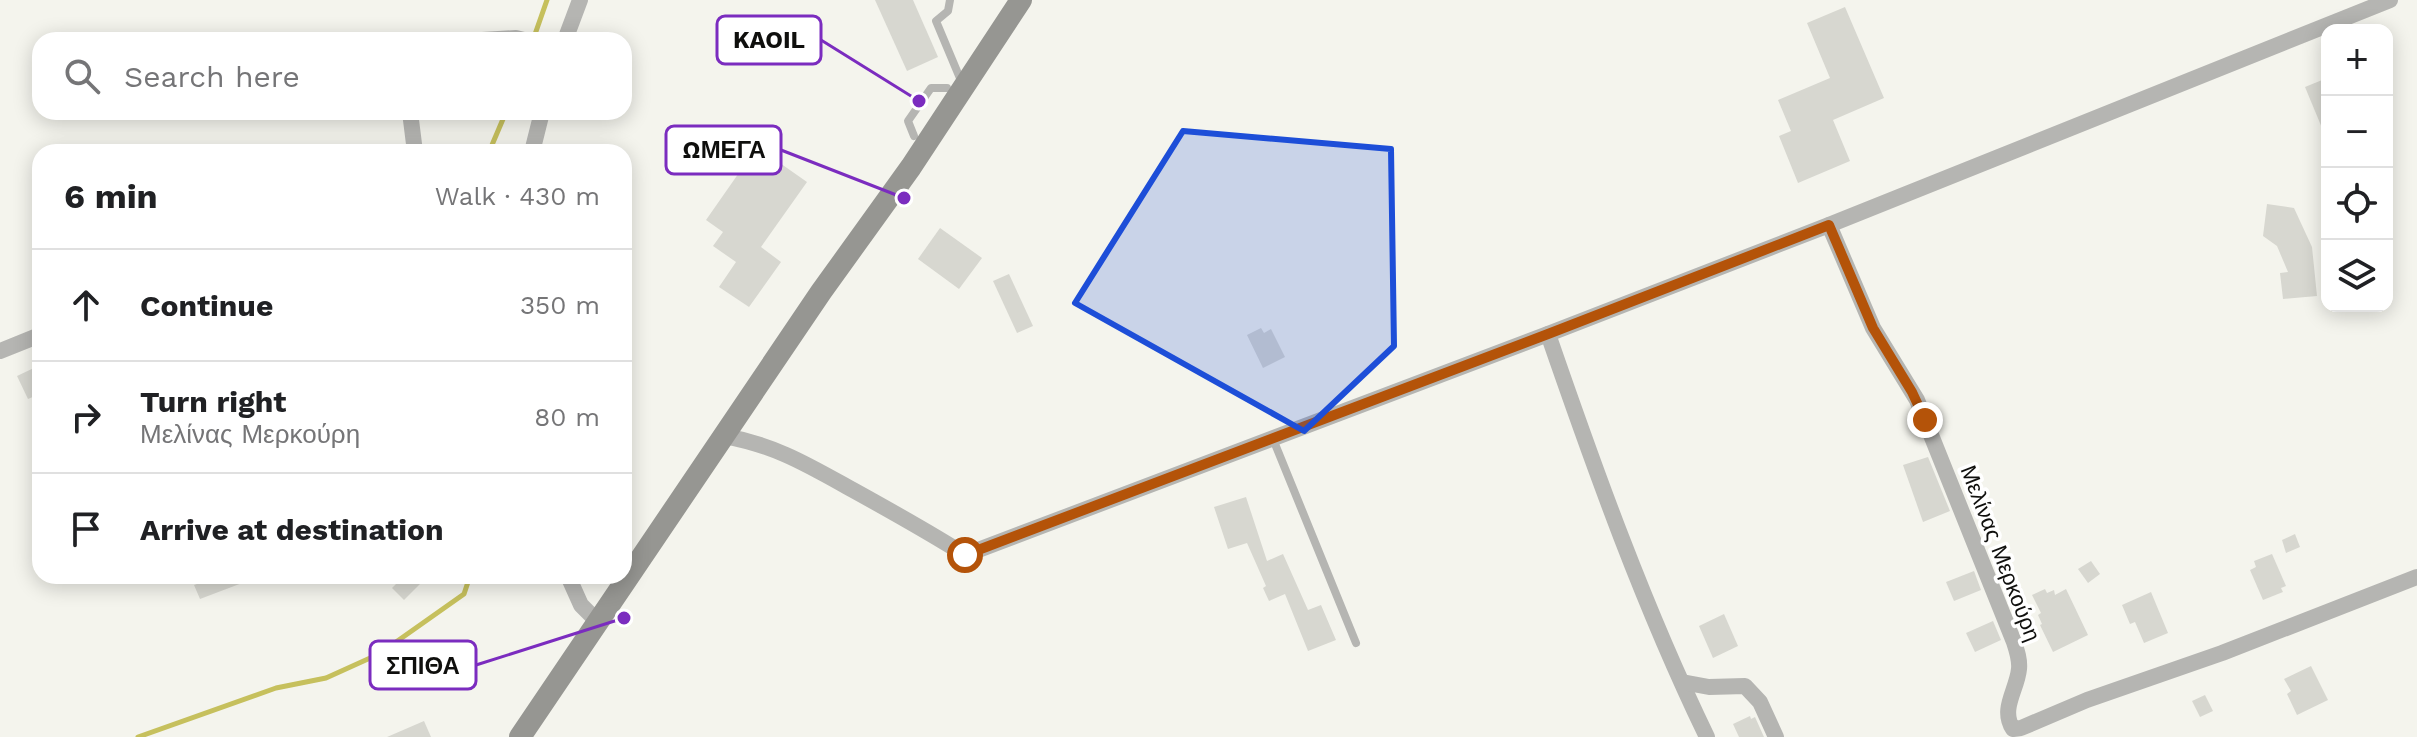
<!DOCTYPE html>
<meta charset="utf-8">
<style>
body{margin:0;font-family:"Work Sans",sans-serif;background:#f2f2f2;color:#202124}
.controls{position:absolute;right:24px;top:24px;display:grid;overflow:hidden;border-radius:16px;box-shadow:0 4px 20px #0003}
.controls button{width:72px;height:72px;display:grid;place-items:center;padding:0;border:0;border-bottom:2px solid #e0e0e0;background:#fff;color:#202124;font:40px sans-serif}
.stop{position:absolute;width:24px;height:24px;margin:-18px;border:6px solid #b45309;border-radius:50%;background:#fff}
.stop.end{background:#b45309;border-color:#fff;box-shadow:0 2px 8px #0008}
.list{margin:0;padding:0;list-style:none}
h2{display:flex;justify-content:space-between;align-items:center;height:104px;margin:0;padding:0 32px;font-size:34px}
h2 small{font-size:26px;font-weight:400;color:#757577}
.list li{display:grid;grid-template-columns:52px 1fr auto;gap:24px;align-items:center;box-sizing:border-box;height:112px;padding:0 32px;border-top:2px solid #e0e0e0}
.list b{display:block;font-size:30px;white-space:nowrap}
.list p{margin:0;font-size:26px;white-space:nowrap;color:#757577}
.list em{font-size:26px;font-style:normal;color:#757577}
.icon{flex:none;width:44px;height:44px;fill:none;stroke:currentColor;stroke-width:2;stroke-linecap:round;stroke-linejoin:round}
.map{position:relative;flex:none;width:2417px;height:737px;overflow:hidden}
.search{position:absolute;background:#fff;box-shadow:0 4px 20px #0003;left:32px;top:32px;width:600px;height:88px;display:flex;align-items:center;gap:20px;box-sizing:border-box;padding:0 28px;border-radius:24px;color:#757577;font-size:30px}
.panel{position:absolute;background:#fff;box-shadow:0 4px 20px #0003;left:32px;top:144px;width:600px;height:440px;border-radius:24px}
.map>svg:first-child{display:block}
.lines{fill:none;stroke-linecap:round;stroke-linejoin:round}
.stream{stroke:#c6c05d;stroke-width:5}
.building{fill:#d7d7d0}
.lane{stroke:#b5b5b2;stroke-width:8}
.street{stroke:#b5b5b2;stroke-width:16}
.secondary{stroke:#969692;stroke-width:22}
.route{stroke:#b45309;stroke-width:10}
.marked{fill:#1d4ed8;fill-opacity:0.2;stroke:#1d4ed8;stroke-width:6;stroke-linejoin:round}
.labels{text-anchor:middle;stroke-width:7;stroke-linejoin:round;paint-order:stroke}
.street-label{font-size:22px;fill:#0f0f0d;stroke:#fff}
.leader{fill:none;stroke:#7b2cbf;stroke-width:3}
.callout-dot{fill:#7b2cbf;stroke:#fff;stroke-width:3}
.callout{fill:#fff;stroke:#7b2cbf;stroke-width:3}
.callout-label{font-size:24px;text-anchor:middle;font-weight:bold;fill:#0f0f0d}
</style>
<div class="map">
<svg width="2417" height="737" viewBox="0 0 2417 737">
<rect width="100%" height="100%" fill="#f4f4ed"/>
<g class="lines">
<g class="stream">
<polyline points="533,40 547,0"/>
<polyline points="489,152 506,112"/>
<polyline points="138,737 276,688 326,678 379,654 464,594 470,576"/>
</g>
</g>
<g class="building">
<polygon points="875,0 913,0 938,57 907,71"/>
<polygon points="1845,7 1884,98 1833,120 1850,161 1798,183 1779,136 1791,131 1778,100 1830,78 1807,23"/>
<polygon points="2327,78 2327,140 2305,87"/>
<polygon points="757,147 807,182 761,247 781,262 749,307 719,287 736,262 713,246 723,232 706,220"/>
<polygon points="2267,204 2294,208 2312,247 2317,296 2283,299 2280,273 2288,272 2277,246 2263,236"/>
<polygon points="940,228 982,258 959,289 918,259"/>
<polygon points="1009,274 1033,326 1017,333 993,281"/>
<polygon points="1261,328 1264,333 1271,329 1285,357 1263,368 1247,335"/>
<polygon points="36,367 40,376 40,394 28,399 17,376"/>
<polygon points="1928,457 1950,511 1923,522 1903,465"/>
<polygon points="1246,497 1267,561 1283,554 1308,610 1321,605 1336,640 1308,651 1285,594 1269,601 1263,588 1266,586 1247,543 1228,549 1214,507"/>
<polygon points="2295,534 2300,547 2286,553 2282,540"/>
<polygon points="2272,554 2286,586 2281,588 2283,592 2263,600 2250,570 2256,567 2254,561"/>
<polygon points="2091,561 2100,574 2088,583 2078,569"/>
<polygon points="1974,571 1981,590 1954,601 1946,582"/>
<polygon points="194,576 258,576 258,577 200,599 194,585 197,584"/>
<polygon points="404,576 428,576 404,600 392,588"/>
<polygon points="2045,589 2047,593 2054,590 2055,595 2066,589 2088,635 2053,652 2040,625 2042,624 2038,615 2041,613 2032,595"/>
<polygon points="2151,592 2168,633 2144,643 2135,622 2130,624 2122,605"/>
<polygon points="1724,614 1738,646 1713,658 1699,626"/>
<polygon points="1993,621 2001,640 1975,652 1966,633"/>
<polygon points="2311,666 2328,700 2297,715 2287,694 2291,691 2284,679"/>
<polygon points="2205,695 2213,711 2200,717 2192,701"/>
<polygon points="1750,716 1751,719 1755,717 1764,737 1739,737 1733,724"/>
<polygon points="424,721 431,737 387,737"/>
</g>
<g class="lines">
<g class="lane">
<polyline points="950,0 948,11 936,21 962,83"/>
<polyline points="914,136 908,121 931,88 947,88"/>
<polyline points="1273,439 1356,643"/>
</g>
<g class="street">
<polyline points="482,40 516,38 524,40"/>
<polyline points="565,40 580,0"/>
<polyline points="410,112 415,152"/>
<polyline points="532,152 542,112"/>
<path d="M1829 225 1873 328 1917 400 2014 642C2017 651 2020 660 2019 669 2017 690 2000 709 2013 729L2021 728 2087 700 2222 653 2417 577"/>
<path d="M1548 334C1595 470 1644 607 1707 737"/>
<polyline points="0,351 40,335"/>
<path d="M724 436C775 445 808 465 853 490 891 511 929 532 965 555L1548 334 1829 225 2390 0"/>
<polyline points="568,576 581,605 599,623"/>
<polyline points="1682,682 1709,687 1745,686 1760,702 1776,737"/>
</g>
<polyline class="secondary" points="520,737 821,292 911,167 1021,0"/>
</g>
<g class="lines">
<polyline class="route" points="965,555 1548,334 1829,225 1873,328 1912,392 1925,420"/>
</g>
<path class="marked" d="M1183 131 1391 149 1394 346 1304 431 1075 303Z"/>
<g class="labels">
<g class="street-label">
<text transform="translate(2001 553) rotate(69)" y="8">Μελίνας Μερκούρη</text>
</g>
</g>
<path class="leader" d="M919 101L821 40M904 198L781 150M624 618L476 665"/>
<g class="callout-dot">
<circle cx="919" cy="101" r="8"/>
<circle cx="904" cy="198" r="8"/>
<circle cx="624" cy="618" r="8"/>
</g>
<g class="callout">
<rect x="717" y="16" width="104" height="48" rx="8"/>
<rect x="666" y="126" width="115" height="48" rx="8"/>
<rect x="370" y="641" width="106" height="48" rx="8"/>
</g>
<g class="callout-label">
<text x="769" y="48">KAOIL</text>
<text x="724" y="158">ΩΜΕΓΑ</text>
<text x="423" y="674">ΣΠΙΘΑ</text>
</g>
</svg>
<div class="controls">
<button>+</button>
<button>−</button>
<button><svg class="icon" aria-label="locate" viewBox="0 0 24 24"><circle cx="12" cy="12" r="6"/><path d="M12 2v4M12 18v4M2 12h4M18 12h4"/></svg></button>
<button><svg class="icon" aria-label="layers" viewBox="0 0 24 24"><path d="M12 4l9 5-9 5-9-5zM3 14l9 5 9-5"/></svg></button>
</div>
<div class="stop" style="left:965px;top:555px"></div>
<div class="stop end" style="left:1925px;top:420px"></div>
<div class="search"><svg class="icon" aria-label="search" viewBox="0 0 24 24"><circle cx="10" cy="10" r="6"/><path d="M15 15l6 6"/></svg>Search here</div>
<section class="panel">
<h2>6 min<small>Walk · 430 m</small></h2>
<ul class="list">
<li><svg class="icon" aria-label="ahead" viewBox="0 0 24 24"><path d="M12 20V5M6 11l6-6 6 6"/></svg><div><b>Continue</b></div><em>350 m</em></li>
<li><svg class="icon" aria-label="right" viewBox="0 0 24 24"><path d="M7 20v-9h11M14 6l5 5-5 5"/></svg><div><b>Turn right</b><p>Μελίνας Μερκούρη</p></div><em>80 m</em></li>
<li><svg class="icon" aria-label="arrive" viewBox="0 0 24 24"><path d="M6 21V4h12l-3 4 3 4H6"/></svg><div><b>Arrive at destination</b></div></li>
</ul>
</section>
</div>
